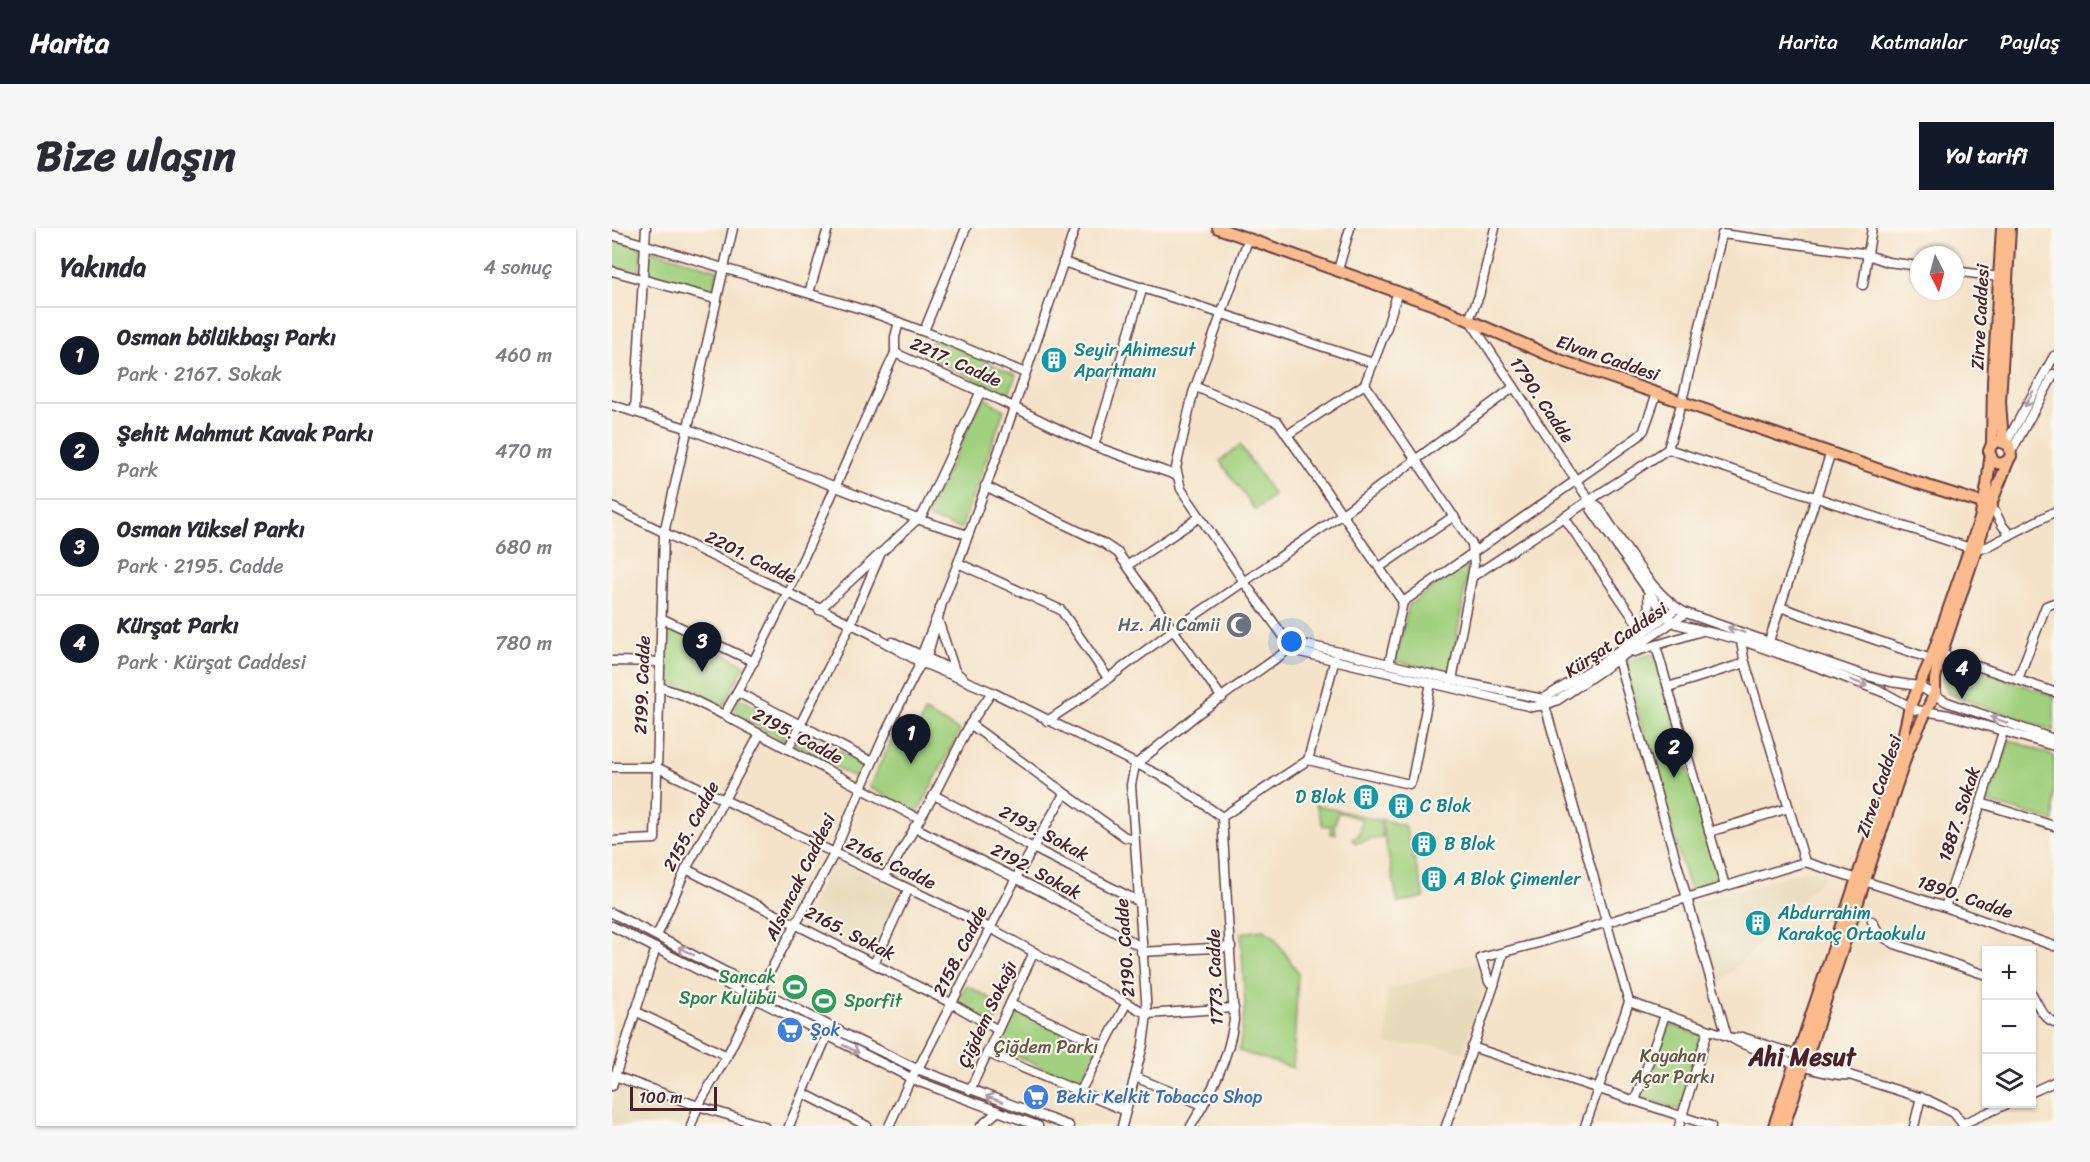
<!DOCTYPE html>
<html lang="tr">
<meta charset="utf-8">
<style>
body{margin:0;font-family:Sriracha,sans-serif;background:#f7f7f7;color:#2b2b33}
.controls{position:absolute;right:18px;bottom:18px;display:grid;overflow:hidden;border-radius:0px;box-shadow:0 2px 4px #0004}
.controls button{width:54px;height:54px;display:grid;place-items:center;padding:0;border:0;border-bottom:2px solid #e1e1e2;background:#fff;color:#2b2b33;font:30px sans-serif}
.compass{position:absolute;left:1298px;top:18px;width:54px;height:54px;border-radius:50%;background:#fff;box-shadow:0 2px 4px #0004;rotate:174deg}
.scale{position:absolute;left:18px;bottom:15px;width:87px;box-sizing:border-box;padding-left:6px;border:3px solid #4a1f2b;border-top:0;font-size:16px;line-height:21px;white-space:nowrap;color:#4a1f2b;-webkit-text-stroke:4px #fbf7ec;paint-order:stroke}
.you{position:absolute;left:680px;top:414px;width:21px;height:21px;margin:-15px;border:4px solid #fff;border-radius:50%;background:#1a73e8;box-shadow:0 0 0 9px #1a73e833}
.badge{display:grid;place-items:center;width:39px;height:39px;border-radius:50%;background:#111827;color:#fff;font-size:20px;font-weight:700}
.pin{position:absolute;translate:-50% -50px;filter:drop-shadow(0 2px 3px #0008)}
.pin::after{content:'';position:absolute;top:32px;width:21px;height:18px;background:inherit;clip-path:polygon(0 0,100% 0,50% 100%)}
.list{margin:0;padding:0;list-style:none}
h2{display:flex;justify-content:space-between;align-items:center;height:78px;margin:0;padding:0 24px;font-size:26px}
h2 small{font-size:20px;font-weight:400;color:#7c7c81}
.list li{display:grid;grid-template-columns:39px 1fr auto;gap:18px;align-items:center;box-sizing:border-box;height:96px;padding:0 24px;border-top:2px solid #e1e1e2}
.list b{display:block;font-size:22px;white-space:nowrap}
.list p{margin:0;font-size:20px;white-space:nowrap;color:#7c7c81}
.list em{font-size:20px;font-style:normal;color:#7c7c81}
.icon{flex:none;width:33px;height:33px;fill:none;stroke:currentColor;stroke-width:2;stroke-linecap:round;stroke-linejoin:round}
.map{position:relative;flex:none;width:1442px;height:898px;overflow:hidden;border-radius:0px}
header{display:flex;align-items:center;gap:36px;box-sizing:border-box;height:84px;padding:0 30px;background:#111827;color:#fff}
header strong{font-size:28px}
nav{display:flex;gap:33px;margin-inline-start:auto;font-size:21px}
.intro{display:flex;align-items:center;justify-content:space-between;box-sizing:border-box;height:144px;padding:0 36px}
h1{margin:0;font-size:42px}
.button{padding:15px 27px;border-radius:0px;background:#111827;color:#fff;font-size:21px;font-weight:700}
main{display:flex;gap:36px;padding:0 36px}
aside{flex:1;background:#fff;border-radius:0px;box-shadow:0 2px 4px #0004}
.map>svg:first-child{display:block}
.built{fill:#e6daba}
.green{fill:#a1d07e;stroke:#767854;stroke-width:1.5}
.lines{fill:none;stroke-linecap:round;stroke-linejoin:round}
.minor-casing{stroke:#643c43;stroke-width:11}
.major-casing{stroke:#643c43;stroke-width:14}
.minor{stroke:#fff;stroke-width:8}
.major{stroke:#fbbb8d;stroke-width:10}
.oneway{stroke:#ae9aa0}
.labels{text-anchor:middle;stroke-width:4.5;stroke-linejoin:round;paint-order:stroke}
.street-label{font-size:18px;fill:#4a1f2b;stroke:#fbf7ec}
.culture-label{font-size:18px;fill:#0d838f;stroke:#fbf7ec;text-anchor:start}
.worship-label{font-size:18px;fill:#5b616d;stroke:#fbf7ec;text-anchor:end}
.leisure-label{font-size:18px;fill:#27864d;stroke:#fbf7ec;text-anchor:end}
.shop-label{font-size:18px;fill:#366cbe;stroke:#fbf7ec;text-anchor:start}
.park-label{font-size:18px;fill:#645444;stroke:#fbf7ec}
.district-label{font-size:24px;font-weight:bold;fill:#4a1f2b;stroke:#fbf7ec}
</style>
<header>
<strong>Harita</strong>
<nav><a>Harita</a><a>Katmanlar</a><a>Paylaş</a></nav>
</header>
<div class="intro"><h1>Bize ulaşın</h1><a class="button">Yol tarifi</a></div>
<main>
<aside>
<h2>Yakında<small>4 sonuç</small></h2>
<ul class="list">
<li><span class="badge">1</span><div><b>Osman bölükbaşı Parkı</b><p>Park · 2167. Sokak</p></div><em>460 m</em></li>
<li><span class="badge">2</span><div><b>Şehit Mahmut Kavak Parkı</b><p>Park</p></div><em>470 m</em></li>
<li><span class="badge">3</span><div><b>Osman Yüksel Parkı</b><p>Park · 2195. Cadde</p></div><em>680 m</em></li>
<li><span class="badge">4</span><div><b>Kürşat Parkı</b><p>Park · Kürşat Caddesi</p></div><em>780 m</em></li>
</ul>
</aside>
<div class="map">
<svg width="1442" height="898" viewBox="0 0 1442 898">
<rect width="100%" height="100%" fill="#fbf7ec"/>
<filter id="ink" filterUnits="userSpaceOnUse"><feTurbulence type="fractalNoise" baseFrequency=".0167" numOctaves="2"/><feDisplacementMap in="SourceGraphic" scale="12" xChannelSelector="R" yChannelSelector="G"/><feConvolveMatrix kernelMatrix="1 2 1 2 8 2 1 2 1" color-interpolation-filters="sRGB"/></filter>
<filter id="wash" filterUnits="userSpaceOnUse"><feTurbulence type="fractalNoise" baseFrequency=".008" numOctaves="4" result="noise"/><feDisplacementMap in="SourceGraphic" scale="24" xChannelSelector="R" yChannelSelector="G"/><feGaussianBlur stdDeviation="1.35" result="paint"/><feColorMatrix in="noise" values="0 0 0 0 0 0 0 0 0 0 0 0 0 0 0 0 0 1.4 0 .05"/><feComposite in="paint" operator="in"/></filter>
<g filter="url(#wash)">
<rect width="100%" height="100%" fill="#f4e3c9"/>
<g class="built">
<polygon points="227,633 291,665 261,731 195,699 192,692 220,635"/>
<polygon points="1196,642 1213,648 1106,757 1080,675"/>
<polygon points="862,735 868,738 872,762 851,824 826,818 775,817 775,763"/>
<polygon points="6,855 78,884 73,898 0,898 0,876"/>
</g>
<g class="green">
<polygon points="0,11 30,20 27,45 0,39"/>
<path d="M39 22 106 42 101 65 99 66 40 50C35 43 35 28 39 22Z"/>
<polygon points="322,110 404,147 396,168 316,129 315,125"/>
<polygon points="372,170 392,182 349,301 315,290 315,286 369,173"/>
<polygon points="628,217 662,267 643,282 608,233"/>
<polygon points="851,337 856,344 838,447 783,433 797,377"/>
<polygon points="56,397 133,437 111,479 108,481 51,451 53,398"/>
<polygon points="1042,426 1109,653 1078,663 1012,438 1015,432"/>
<path d="M1335 431 1442 468V503L1337 466C1327 454 1330 444 1335 431Z"/>
<polygon points="127,470 182,500 176,515 120,486"/>
<polygon points="313,484 348,503 305,586 257,559 284,503 300,513"/>
<polygon points="189,503 253,536 247,549 244,550 182,517"/>
<polygon points="1398,512 1442,528 1442,593 1375,574"/>
<polygon points="704,577 767,592 771,609 743,615 740,610 747,607 749,591 726,584 722,599 724,606 719,606 718,597 711,598"/>
<polygon points="769,591 793,598 813,669 786,675"/>
<polygon points="652,702 661,708 686,744 681,840 627,823 633,776 629,705"/>
<polygon points="354,757 390,777 382,796 345,775"/>
<polygon points="401,781 485,818 468,856 384,819"/>
<polygon points="1054,795 1091,808 1068,882 1031,869"/>
</g>
</g>
<g filter="url(#ink)">
<g class="lines">
<defs>
<g id="minor">
<polyline points="883,0 867,68 857,91 977,272 979,281 1054,388 1065,396 1125,411 1211,441 1273,465 1304,482 1337,487 1442,518"/>
<polyline points="0,7 256,83 332,111 413,145"/>
<polyline points="636,12 581,165 564,240 569,261 632,354 675,413 683,417 688,424 920,479 933,477 946,472 1074,385"/>
<polyline points="451,34 761,135"/>
<polyline points="726,42 738,0"/>
<polyline points="0,43 103,71"/>
<polyline points="1343,43 1387,49"/>
<polyline points="1251,57 1260,0"/>
<polyline points="786,63 775,99 753,156 860,316 862,337 860,349 840,452"/>
<polyline points="197,65 216,0"/>
<polyline points="312,103 354,0"/>
<polyline points="283,125 283,109 287,94"/>
<polyline points="584,159 666,194 791,374 777,436"/>
<polyline points="0,177 74,200 308,292 356,307"/>
<polyline points="23,184 34,0"/>
<polyline points="675,207 753,156"/>
<polyline points="1394,215 1442,128"/>
<polyline points="482,218 531,59"/>
<polyline points="1056,221 1070,173 1110,6 1250,25 1276,34 1307,38"/>
<polyline points="1399,224 1442,146"/>
<polyline points="373,258 491,315 506,325 610,470"/>
<path d="M977 272 986 278C1009 311 1038 366 1074 385L1248 446 1279 454 1306 458 1335 474 1442 511"/>
<polyline points="1380,278 1390,297 1398,307"/>
<polyline points="0,279 266,409"/>
<polyline points="952,289 1031,404"/>
<polyline points="1366,320 1375,319 1442,284"/>
<polyline points="346,335 449,382 496,450"/>
<polyline points="516,337 588,289"/>
<polyline points="768,339 842,288"/>
<polyline points="860,349 1056,221 1358,320"/>
<polyline points="1036,368 1038,399"/>
<polyline points="791,374 1027,208 1032,202 1045,165"/>
<polyline points="1168,379 1319,431"/>
<polyline points="207,382 311,286 369,163"/>
<polyline points="49,390 142,434"/>
<polyline points="327,395 343,443"/>
<polyline points="263,409 306,433 380,464 559,553 610,589 696,532 723,431"/>
<polyline points="1129,413 1132,431 1193,634"/>
<polyline points="1157,413 1219,224"/>
<polyline points="281,414 343,443 352,451"/>
<polyline points="1044,418 1113,658"/>
<polyline points="1022,424 1090,403"/>
<polyline points="1329,426 1442,464"/>
<polyline points="1006,432 1115,808"/>
<polyline points="0,433 48,434"/>
<polyline points="306,436 346,335 393,206 463,0"/>
<polyline points="1406,451 1434,378 1442,375"/>
<polyline points="48,459 71,467 112,487 307,591"/>
<polyline points="1056,459 1133,435"/>
<polyline points="125,464 260,534"/>
<polyline points="932,474 1017,774 973,898"/>
<path d="M112 487C179 371 227 246 283 125L387 172 482 218 566 248"/>
<polyline points="435,493 467,472 560,403 729,287 902,159"/>
<polyline points="358,496 513,609 522,611"/>
<polyline points="176,521 238,397 268,327"/>
<polyline points="696,532 797,556 800,552 819,455"/>
<polyline points="523,537 587,485 683,417 691,416 736,426 854,455 931,471 988,436 1065,380"/>
<polyline points="0,539 44,539 378,700 535,786 622,780"/>
<polyline points="322,567 421,620 526,673"/>
<polyline points="1369,575 1442,598"/>
<polyline points="302,599 435,666 529,719"/>
<polyline points="1097,604 1177,580"/>
<polyline points="0,613 43,611 52,305 121,0"/>
<polyline points="74,641 339,775 386,802"/>
<polyline points="271,649 280,639 322,567 358,496 380,464"/>
<polyline points="1333,679 1369,575 1391,504"/>
<polyline points="0,685 239,809 305,841 457,898"/>
<polyline points="1260,693 1268,707 1283,716 1374,747"/>
<polyline points="0,698 305,853 426,898"/>
<polyline points="45,708 74,641 148,506"/>
<polyline points="529,724 619,719"/>
<polyline points="262,736 296,662"/>
<polyline points="882,757 877,754 869,730 930,714 1193,634 1333,679 1442,718"/>
<path d="M1420 766C1425 775 1431 790 1442 794"/>
<path d="M1017 774 1115 808C1121 810 1125 814 1131 816 1153 825 1216 850 1237 847"/>
<polyline points="398,776 492,818"/>
<polyline points="23,783 115,828"/>
<polyline points="1122,810 1130,809 1231,842 1237,847 1316,872 1342,885 1352,898"/>
<polyline points="860,819 1099,898"/>
<polyline points="375,825 514,883"/>
<polyline points="0,847 86,878 152,898"/>
<polyline points="523,849 591,877"/>
<polyline points="0,858 44,720"/>
<polyline points="358,862 422,724"/>
<polyline points="468,864 514,776"/>
<polyline points="1420,864 1442,854"/>
<polyline points="191,865 255,898"/>
<polyline points="1023,873 1053,787"/>
<polyline points="1350,896 1395,876"/>
<polyline points="79,898 86,878 115,828 143,771 222,626 249,560 275,502 305,442 315,429 329,379"/>
<polyline points="177,898 215,808"/>
<polyline points="277,898 299,850 308,837 404,650 452,566"/>
<polyline points="369,898 385,884"/>
<polyline points="510,898 531,817 535,786 519,557 523,537"/>
<path d="M579 898C599 865 617 831 622 792L610 589"/>
<polyline points="834,898 882,757 891,725"/>
<polyline points="1067,898 1096,802"/>
<polyline points="1302,898 1309,869"/>
</g>
<g id="major">
<polyline points="606,0 822,77 948,132 1306,255 1380,278"/>
<polyline points="1391,213 1388,174 1398,0"/>
<path d="M1380 216 1387 213 1397 217 1399 228C1395 235 1388 238 1381 233L1377 223 1380 216 1381 153 1390 0"/>
<polyline points="1162,898 1289,519 1298,478 1319,431 1368,291 1375,258 1378,231"/>
<polyline points="1172,898 1296,522 1323,465 1323,451 1327,433 1382,268 1397,231"/>
</g>
</defs>
<use href="#minor" class="minor-casing"/>
<use href="#major" class="major-casing"/>
<use href="#minor" class="minor"/>
<use href="#major" class="major"/>
</g>
<defs><path id="oneway-shaft" d="M-6 0H5M1.5-3L5.5 0L1.5 3" fill="none" stroke-width="1.6" stroke-linecap="round" stroke-linejoin="round" transform="scale(1.5)"/></defs>
<g class="oneway">
<use href="#oneway-shaft" transform="translate(1417 171) rotate(118)"/>
<use href="#oneway-shaft" transform="translate(1124 402) rotate(-161)"/>
<use href="#oneway-shaft" transform="translate(1247 455) rotate(21)"/>
<use href="#oneway-shaft" transform="translate(1387 492) rotate(-161)"/>
<use href="#oneway-shaft" transform="translate(74 723) rotate(-152)"/>
<use href="#oneway-shaft" transform="translate(239 821) rotate(27)"/>
<use href="#oneway-shaft" transform="translate(382 871) rotate(-159)"/>
</g>
</g>
<defs>
<symbol id="building-disc" viewBox="-11 -11 22 22"><circle r="9.5" fill="#0f9aa8" stroke="#fbf7ec"/><path d="M-4-6H4V6H1V3H-1V6H-4ZM-2.5-4.3h1.7v1.8h-1.7ZM.8-4.3h1.7v1.8H.8ZM-2.5-1h1.7V.8h-1.7ZM.8-1h1.7V.8H.8Z" fill="#fff"/></symbol>
<symbol id="mosque-disc" viewBox="-11 -11 22 22"><circle r="9.5" fill="#6b7280" stroke="#fbf7ec"/><path d="M3.5-4.9A6 6 0 1 0 3.5 4.9A5 5 0 1 1 3.5-4.9Z" fill="#fff"/></symbol>
<symbol id="stadium-disc" viewBox="-11 -11 22 22"><circle r="9.5" fill="#2e9e5b" stroke="#fbf7ec"/><path d="M0-5a6.5 5 0 1 0 0 10a6.5 5 0 1 0 0-10ZM-3.5-1.8h7v3.6h-7Z" fill="#fff"/></symbol>
<symbol id="supermarket-disc" viewBox="-11 -11 22 22"><circle r="9.5" fill="#3f7fe0" stroke="#fbf7ec"/><path d="M-6-5.5h2.5l.6 2H6L4.5 2H-2.5L-4.4-4H-6ZM-1.5 3.2a1.3 1.3 0 1 0 .1 0ZM3 3.2a1.3 1.3 0 1 0 .1 0Z" fill="#fff"/></symbol>
</defs>
<g fill-rule="evenodd">
<use href="#building-disc" x="427" y="117" width="30" height="30"/>
<use href="#mosque-disc" x="612" y="382" width="30" height="30"/>
<use href="#building-disc" x="739" y="554" width="30" height="30"/>
<use href="#building-disc" x="774" y="563" width="30" height="30"/>
<use href="#building-disc" x="797" y="601" width="30" height="30"/>
<use href="#building-disc" x="807" y="636" width="30" height="30"/>
<use href="#building-disc" x="1131" y="680" width="30" height="30"/>
<use href="#stadium-disc" x="168" y="744" width="30" height="30"/>
<use href="#stadium-disc" x="197" y="758" width="30" height="30"/>
<use href="#supermarket-disc" x="163" y="787" width="30" height="30"/>
<use href="#supermarket-disc" x="409" y="854" width="30" height="30"/>
</g>
<g class="labels">
<g class="street-label">
<text transform="translate(1368 89) rotate(-87)" y="6">Zirve Caddesi</text>
<text transform="translate(996 130) rotate(19)" y="6">Elvan Caddesi</text>
<text transform="translate(344 134) rotate(24)" y="6">2217. Cadde</text>
<text transform="translate(930 172) rotate(56)" y="6">1790. Cadde</text>
<text transform="translate(139 329) rotate(26)" y="6">2201. Cadde</text>
<text transform="translate(1004 412) rotate(-34)" y="6">Kürşat Caddesi</text>
<text transform="translate(30 457) rotate(-88)" y="6">2199. Cadde</text>
<text transform="translate(186 508) rotate(28)" y="6">2195. Cadde</text>
<text transform="translate(1267 558) rotate(-71)" y="6">Zirve Caddesi</text>
<text transform="translate(1347 586) rotate(-72)" y="6">1887. Sokak</text>
<text transform="translate(79 598) rotate(-62)" y="6">2155. Cadde</text>
<text transform="translate(432 605) rotate(28)" y="6">2193. Sokak</text>
<text transform="translate(279 635) rotate(26)" y="6">2166. Cadde</text>
<text transform="translate(424 643) rotate(28)" y="6">2192. Sokak</text>
<text transform="translate(188 649) rotate(-64)" y="6">Alsancak Caddesi</text>
<text transform="translate(1353 669) rotate(19)" y="6">1890. Cadde</text>
<text transform="translate(238 705) rotate(27)" y="6">2165. Sokak</text>
<text transform="translate(513 720) rotate(-94)" y="6">2190. Cadde</text>
<text transform="translate(348 723) rotate(-63)" y="6">2158. Cadde</text>
<text transform="translate(603 749) rotate(-92)" y="6">1773. Cadde</text>
<text transform="translate(375 786) rotate(-65)" y="6">Çiğdem Sokağı</text>
</g>
<g class="culture-label">
<text x="462" y="128">Seyir Ahimesut<tspan x="462" dy="21">Apartmanı</tspan></text>
<text x="734" y="575" text-anchor="end">D Blok</text>
<text x="808" y="584">C Blok</text>
<text x="832" y="622">B Blok</text>
<text x="842" y="657">A Blok Çimenler</text>
<text x="1166" y="691">Abdurrahim<tspan x="1166" dy="21">Karakoç Ortaokulu</tspan></text>
</g>
<g class="worship-label">
<text x="608" y="403">Hz. Ali Camii</text>
</g>
<g class="leisure-label">
<text x="164" y="755">Sancak<tspan x="164" dy="21">Spor Kulübü</tspan></text>
<text x="232" y="779" text-anchor="start">Sporfit</text>
</g>
<g class="shop-label">
<text x="198" y="808">Şok</text>
<text x="444" y="875">Bekir Kelkit Tobacco Shop</text>
</g>
<g class="park-label">
<text x="434" y="825">Çiğdem Parkı</text>
<text x="1061" y="834">Kayahan<tspan x="1061" dy="21">Açar Parkı</tspan></text>
</g>
<g class="district-label">
<text x="1190" y="837">Ahi Mesut</text>
</g>
</g>
</svg>
<div class="controls">
<button>+</button>
<button>−</button>
<button><svg class="icon" aria-label="layers" viewBox="0 0 24 24"><path d="M12 4l9 5-9 5-9-5zM3 14l9 5 9-5"/></svg></button>
</div>
<svg class="compass" viewBox="-18 -18 36 36"><path d="M0-13l5 13h-10z" fill="#e53935"/><path d="M0 13l5-13h-10z" fill="#7c7c81"/></svg>
<div class="scale">100 m</div>
<div class="you"></div>
<div class="pin badge" style="left:299px;top:536px">1</div>
<div class="pin badge" style="left:1062px;top:550px">2</div>
<div class="pin badge" style="left:90px;top:444px">3</div>
<div class="pin badge" style="left:1350px;top:471px">4</div>
</div>
</main>
